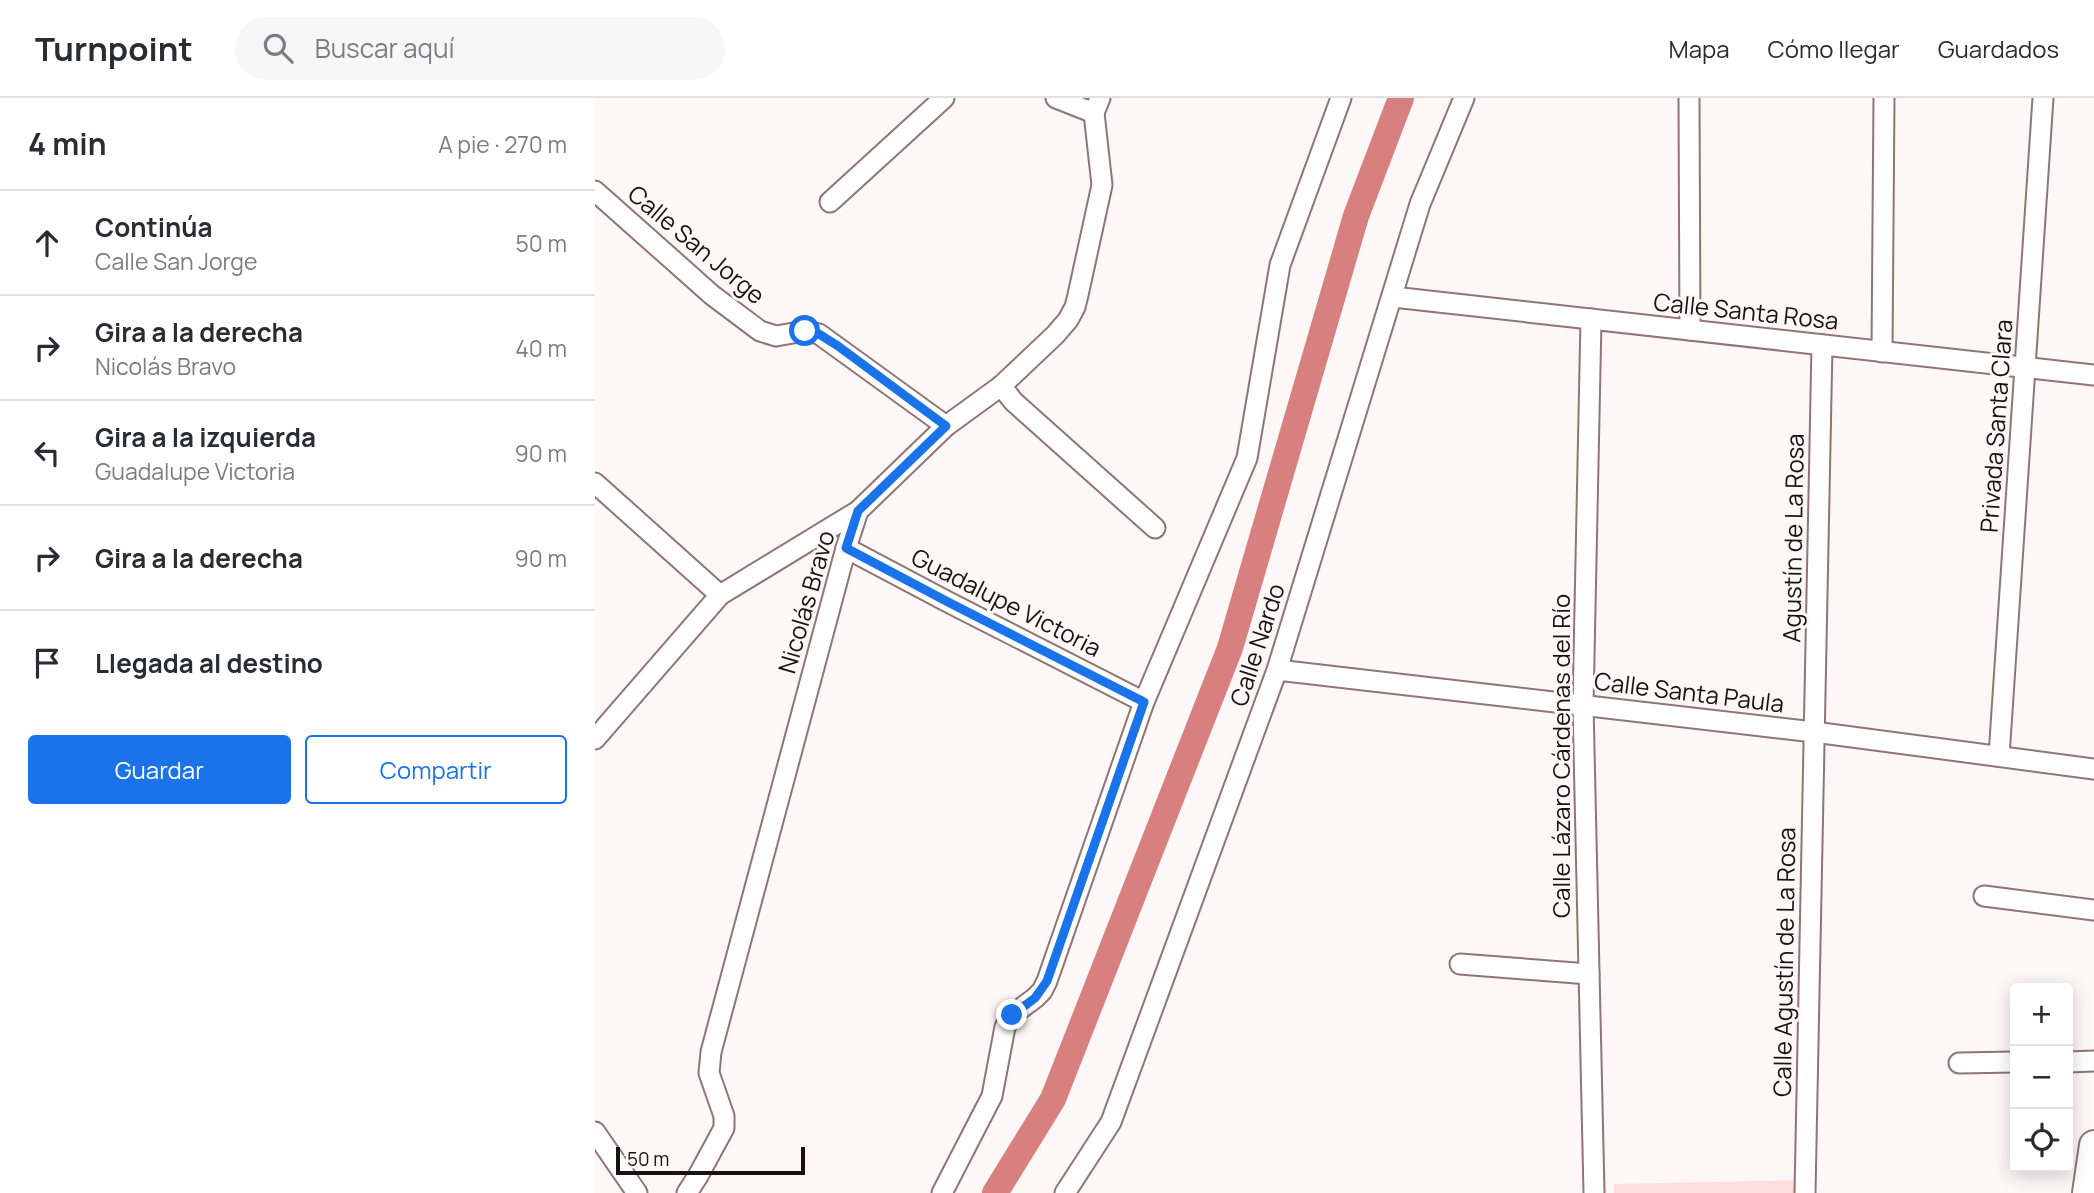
<!DOCTYPE html>
<html lang="es">
<meta charset="utf-8">
<style>
body{margin:0;font-family:Manrope,sans-serif;background:#f7f7f7;color:#2b2b33}
.controls{position:absolute;right:21px;bottom:21px;display:grid;overflow:hidden;border-radius:7px;box-shadow:0 4px 18px #0003}
.controls button{width:63px;height:63px;display:grid;place-items:center;padding:0;border:0;border-bottom:2px solid #e1e1e2;background:#fff;color:#2b2b33;font:35px sans-serif}
.scale{position:absolute;left:21px;bottom:18px;width:189px;box-sizing:border-box;padding-left:7px;border:4px solid #1b1110;border-top:0;font-size:19px;line-height:24px;white-space:nowrap;color:#1b1110;-webkit-text-stroke:5px #fef7f7;paint-order:stroke}
.stop{position:absolute;width:21px;height:21px;margin:-16px;border:5px solid #1a73e8;border-radius:50%;background:#fff}
.stop.end{background:#1a73e8;border-color:#fff;box-shadow:0 2px 7px #0008}
.list{margin:0;padding:0;list-style:none}
h2{display:flex;justify-content:space-between;align-items:center;height:91px;margin:0;padding:0 28px;font-size:30px}
h2 small{font-size:23px;font-weight:400;color:#7c7c81}
.list li{display:grid;grid-template-columns:46px 1fr auto;gap:21px;align-items:center;box-sizing:border-box;height:105px;padding:0 28px;border-top:2px solid #e1e1e2}
.list b{display:block;font-size:26px;white-space:nowrap}
.list p{margin:0;font-size:23px;white-space:nowrap;color:#7c7c81}
.list em{font-size:23px;font-style:normal;color:#7c7c81}
.actions{display:flex;gap:14px;padding:21px 28px}
.actions a{flex:1;padding:16px 0;border:2px solid #1a73e8;border-radius:7px;text-align:center;font-size:24px;color:#1a73e8}
.actions .main{background:#1a73e8;color:#fff}
.icon{flex:none;width:38px;height:38px;fill:none;stroke:currentColor;stroke-width:2;stroke-linecap:round;stroke-linejoin:round}
.map{position:relative;flex:none;width:1499px;height:1095px;overflow:hidden}
header{display:flex;align-items:center;gap:42px;box-sizing:border-box;height:98px;padding:0 35px;background:#fff;border-bottom:2px solid #e1e1e2}
header strong{font-size:33px}
nav{display:flex;gap:38px;margin-inline-start:auto;font-size:24px}
.search{width:490px;height:63px;background:#f7f7f7;display:flex;align-items:center;gap:18px;box-sizing:border-box;padding:0 24px;border-radius:38px;color:#7c7c81;font-size:26px}
main{display:flex}
aside{flex:1;background:#fff}
.map>svg:first-child{display:block}
.green{fill:#ffdddb}
.lines{fill:none;stroke-linecap:round;stroke-linejoin:round}
.canal{stroke:#d7807f;stroke-width:26}
.street-casing{stroke:#907574;stroke-width:23}
.secondary-casing{stroke:#907574;stroke-width:32}
.street{stroke:#fff;stroke-width:19}
.secondary{stroke:#fff;stroke-width:28}
.route{stroke:#1a73e8;stroke-width:9}
.labels{text-anchor:middle;stroke-width:6;stroke-linejoin:round;paint-order:stroke}
.street-label{font-size:24px;fill:#1b1110;stroke:#fef7f7}
</style>
<header>
<strong>Turnpoint</strong>
<div class="search"><svg class="icon" aria-label="search" viewBox="0 0 24 24"><circle cx="10" cy="10" r="6"/><path d="M15 15l6 6"/></svg>Buscar aquí</div>
<nav><a>Mapa</a><a>Cómo llegar</a><a>Guardados</a></nav>
</header>
<main>
<aside>
<h2>4 min<small>A pie · 270 m</small></h2>
<ul class="list">
<li><svg class="icon" aria-label="ahead" viewBox="0 0 24 24"><path d="M12 20V5M6 11l6-6 6 6"/></svg><div><b>Continúa</b><p>Calle San Jorge</p></div><em>50 m</em></li>
<li><svg class="icon" aria-label="right" viewBox="0 0 24 24"><path d="M7 20v-9h11M14 6l5 5-5 5"/></svg><div><b>Gira a la derecha</b><p>Nicolás Bravo</p></div><em>40 m</em></li>
<li><svg class="icon" aria-label="left" viewBox="0 0 24 24"><path d="M17 20v-9H6M10 6l-5 5 5 5"/></svg><div><b>Gira a la izquierda</b><p>Guadalupe Victoria</p></div><em>90 m</em></li>
<li><svg class="icon" aria-label="right" viewBox="0 0 24 24"><path d="M7 20v-9h11M14 6l5 5-5 5"/></svg><div><b>Gira a la derecha</b></div><em>90 m</em></li>
<li><svg class="icon" aria-label="arrive" viewBox="0 0 24 24"><path d="M6 21V4h12l-3 4 3 4H6"/></svg><div><b>Llegada al destino</b></div></li>
</ul>
<div class="actions"><a class="main">Guardar</a><a>Compartir</a></div>
</aside>
<div class="map">
<svg width="1499" height="1095" viewBox="0 0 1499 1095">
<rect width="100%" height="100%" fill="#fef7f7"/>
<polygon class="green" points="1204,1082 1204,1095 1019,1095 1019,1086"/>
<g class="lines">
<polyline class="canal" points="400,1095 458,1001 635,550 761,118 806,0"/>
<defs>
<g id="street">
<polyline points="461,0 499,15"/>
<polyline points="1094,0 1095,232"/>
<polyline points="0,93 117,197 165,233 181,238 210,233 224,236 351,328"/>
<polyline points="235,104 349,0"/>
<polyline points="798,199 1499,277"/>
<polyline points="996,221 988,607 999,1095"/>
<polyline points="1287,254 1289,0"/>
<polyline points="406,288 419,304 560,430"/>
<polyline points="0,385 125,497"/>
<polyline points="251,450 353,504 549,604"/>
<polyline points="682,572 1219,634 1499,671"/>
<polyline points="0,641 125,497 263,413"/>
<polyline points="1404,658 1448,0"/>
<polyline points="1389,798 1499,812"/>
<polyline points="865,866 994,876"/>
<polyline points="1473,964 1499,963"/>
<polyline points="1364,965 1420,964"/>
<polyline points="0,1034 42,1095"/>
<polyline points="92,1095 103,1078 129,1030 129,1018 114,975 116,954 251,450 263,413 351,328 406,288 460,237 473,222 480,209 483,197 507,87 499,15 505,0"/>
<polyline points="347,1095 397,998 410,929 417,917 440,900 447,893 452,883 549,604 652,360 685,167 746,0"/>
<polyline points="470,1095 516,1024 682,572 825,106 869,0"/>
<polyline points="1210,1095 1227,247"/>
</g>
<polyline id="secondary" points="1492,1095 1499,1047"/>
</defs>
<use href="#street" class="street-casing"/>
<use href="#secondary" class="secondary-casing"/>
<use href="#street" class="street"/>
<use href="#secondary" class="secondary"/>
</g>
<g class="lines">
<polyline class="route" points="210,233 224,236 243,248 351,328 263,413 251,450 353,504 549,604 452,883 440,900 417,917"/>
</g>
<g class="labels">
<g class="street-label">
<text transform="translate(101 147) rotate(40)" y="8">Calle San Jorge</text>
<text transform="translate(1151 214) rotate(6)" y="8">Calle Santa Rosa</text>
<text transform="translate(1402 328) rotate(-86)" y="8">Privada Santa Clara</text>
<text transform="translate(1199 440) rotate(-89)" y="8">Agustín de La Rosa</text>
<text transform="translate(212 504) rotate(-74)" y="8">Nicolás Bravo</text>
<text transform="translate(411 505) rotate(27)" y="8">Guadalupe Victoria</text>
<text transform="translate(663 547) rotate(-72)" y="8">Calle Nardo</text>
<text transform="translate(1094 595) rotate(7)" y="8">Calle Santa Paula</text>
<text transform="translate(967 658) rotate(-90)" y="8">Calle Lázaro Cárdenas del Río</text>
<text transform="translate(1190 864) rotate(-89)" y="8">Calle Agustín de La Rosa</text>
</g>
</g>
</svg>
<div class="controls">
<button>+</button>
<button>−</button>
<button><svg class="icon" aria-label="locate" viewBox="0 0 24 24"><circle cx="12" cy="12" r="6"/><path d="M12 2v4M12 18v4M2 12h4M18 12h4"/></svg></button>
</div>
<div class="scale">50 m</div>
<div class="stop" style="left:210px;top:233px"></div>
<div class="stop end" style="left:417px;top:917px"></div>
</div>
</main>
